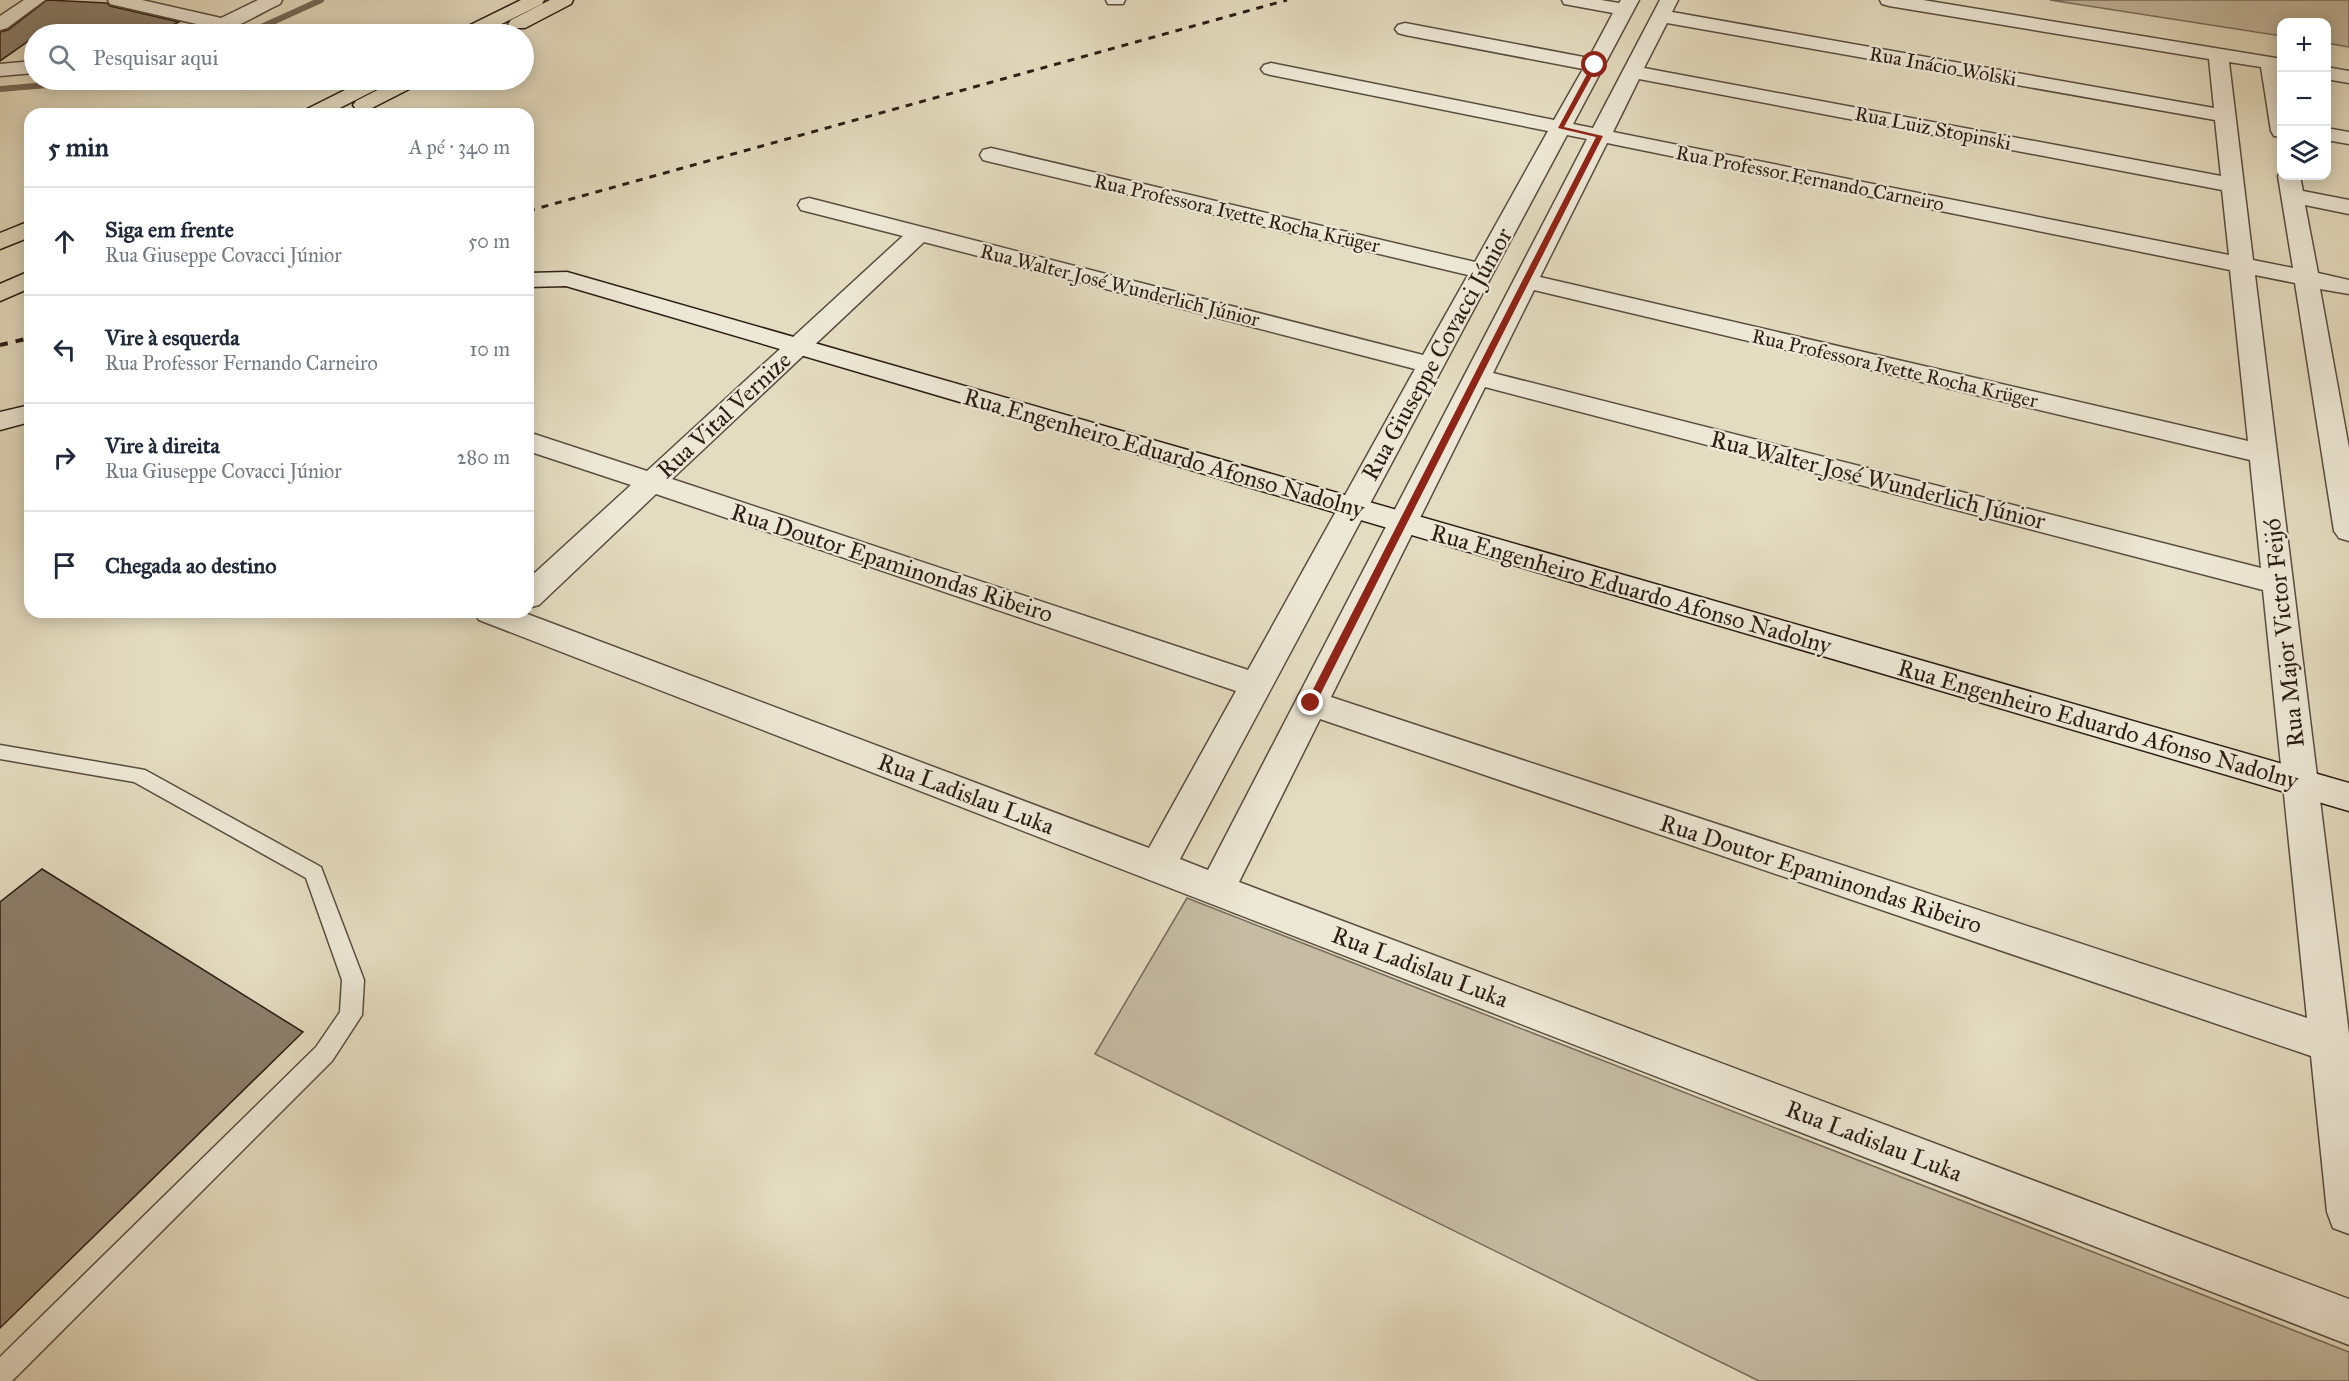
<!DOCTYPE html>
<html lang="pt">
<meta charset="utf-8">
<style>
body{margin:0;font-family:"IM FELL Great Primer",serif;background:#f2f2f3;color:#1f2937}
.controls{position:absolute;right:18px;top:18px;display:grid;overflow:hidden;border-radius:12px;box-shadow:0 3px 15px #0003}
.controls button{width:54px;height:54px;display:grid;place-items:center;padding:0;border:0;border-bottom:2px solid #e0e1e3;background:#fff;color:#1f2937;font:30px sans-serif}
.stop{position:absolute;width:18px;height:18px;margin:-14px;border:4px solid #8f2418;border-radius:50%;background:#fff}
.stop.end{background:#8f2418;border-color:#fff;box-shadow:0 2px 6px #0008}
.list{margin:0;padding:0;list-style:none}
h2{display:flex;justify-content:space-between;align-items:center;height:78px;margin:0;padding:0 24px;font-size:26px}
h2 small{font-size:20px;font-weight:400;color:#747a83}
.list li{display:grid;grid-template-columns:39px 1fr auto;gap:18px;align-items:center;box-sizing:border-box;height:108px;padding:0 24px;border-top:2px solid #e0e1e3}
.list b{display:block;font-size:22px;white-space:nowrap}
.list p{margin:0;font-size:20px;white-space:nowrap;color:#747a83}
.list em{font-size:20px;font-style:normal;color:#747a83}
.icon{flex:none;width:33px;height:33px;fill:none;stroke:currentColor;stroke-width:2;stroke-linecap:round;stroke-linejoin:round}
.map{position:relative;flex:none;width:2349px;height:1381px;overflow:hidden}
.search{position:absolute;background:#fff;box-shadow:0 3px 15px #0003;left:24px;top:24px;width:510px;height:66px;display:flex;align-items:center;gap:15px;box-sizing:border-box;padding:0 21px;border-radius:33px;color:#747a83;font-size:22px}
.panel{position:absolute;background:#fff;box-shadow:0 3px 15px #0003;left:24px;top:108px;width:510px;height:510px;border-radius:18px}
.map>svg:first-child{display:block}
.green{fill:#c5bca3;stroke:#786c5c;stroke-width:1.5}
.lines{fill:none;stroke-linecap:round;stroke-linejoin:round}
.stream{stroke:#756958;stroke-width:6}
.building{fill:#8c806d;stroke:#2c1d14;stroke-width:1.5}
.lane-casing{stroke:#5a4d3f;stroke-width:3}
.street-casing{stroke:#5a4d3f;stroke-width:3}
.secondary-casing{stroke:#2c1d14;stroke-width:3}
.highway-casing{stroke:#2c1d14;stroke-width:3}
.lane{fill:#ede8d6;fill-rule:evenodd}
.street{fill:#ede8d6;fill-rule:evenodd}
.secondary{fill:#ede8d6;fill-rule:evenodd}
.highway{fill:#e4dcc0;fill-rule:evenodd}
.rail-far1{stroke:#2c1d14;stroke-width:3;stroke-dasharray:7 7;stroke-linecap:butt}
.rail{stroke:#2c1d14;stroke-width:4;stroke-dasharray:8 8;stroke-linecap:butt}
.route{fill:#8f2418}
.labels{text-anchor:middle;stroke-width:4.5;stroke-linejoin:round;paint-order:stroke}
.far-street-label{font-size:20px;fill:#2c1d14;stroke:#ede8d6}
.street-label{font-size:24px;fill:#2c1d14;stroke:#ede8d6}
</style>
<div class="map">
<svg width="2349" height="1381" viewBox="0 0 2349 1381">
<rect width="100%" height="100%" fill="#e4dcc0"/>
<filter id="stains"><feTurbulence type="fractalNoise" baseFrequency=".00333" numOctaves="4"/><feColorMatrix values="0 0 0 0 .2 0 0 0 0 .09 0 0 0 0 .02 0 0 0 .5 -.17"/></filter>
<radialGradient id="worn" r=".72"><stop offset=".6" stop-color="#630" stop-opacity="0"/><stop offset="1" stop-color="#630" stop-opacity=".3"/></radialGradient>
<g class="green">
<polygon points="2050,0 2349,0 2349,47 2327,43 2326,22 2282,22 2281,36"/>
<polygon points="1187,898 2349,1352 2349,1381 1759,1381 1095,1054"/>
</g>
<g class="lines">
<g class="stream">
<polyline points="246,34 321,0"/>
<polyline points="0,89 107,80"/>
</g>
</g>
<g class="building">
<polygon points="47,0 107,3 110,6 179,22 153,34 34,34 34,37 0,61 0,32 8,30"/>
<polygon points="42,869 303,1032 0,1328 0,902"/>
</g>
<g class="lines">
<defs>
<polygon id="lane" points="0,745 145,770 321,867 364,980 362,1015 332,1061 12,1381 0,1381 0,1357 316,1047 340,1012 342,980 306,878 134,782 0,759"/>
<g id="street">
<polygon points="24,0 45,0 7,28 0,30 0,16"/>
<path d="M108 0H142L221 18 258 0H282L280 4C254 16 225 37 196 34L193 30 201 25 110 4Z"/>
<polygon points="1106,0 1125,0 1123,4 1108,4"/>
<path d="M1562 0H1601L1619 3 1621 0H1639L1573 124 1593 128 1660 0H1678L1672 12 2214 108 2209 59 1889 6 1882 4 1880 0H1923L2282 59V137L2274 136 2271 131 2261 67 2229 62 2253 260 2293 268 2278 176 2281 171 2282 176H2300L2303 191 2349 200V214L2305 205 2318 273 2349 280V294L2320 289 2349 448V541L2339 538 2334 531 2295 283 2255 275 2349 1034V1234L2333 1228 2327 1212 2311 1056 1320 719 1239 882 2349 1299V1345L479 620 474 612H522L1149 848 1236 691 656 494 539 605 528 608V579L631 485 528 451V432L647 471 903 236 801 210 798 205 801 200 809 198 1423 355 1468 275 991 162 983 160 980 155 983 150 991 148 1475 262 1548 131 1271 75 1264 73 1261 69 1264 65 1271 63 1554 120 1583 69 1405 35 1398 33 1395 29 1398 25 1405 23 1589 58 1613 13 1564 4ZM1667 23 2215 120 2221 176 1644 68ZM1639 79 2222 190 2229 255 1613 132ZM1567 135 1587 139 1208 870 1180 859ZM1607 143 2230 270 2248 441 1540 277ZM924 242 1415 369 1248 670 672 479ZM1534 290 2250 460 2261 568 1493 373ZM1485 387 2263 590 2307 1018 1331 697Z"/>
<polygon points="34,61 34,73 0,76 0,64"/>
<polygon points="2326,67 2349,71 2349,83 2326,79"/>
<polygon points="2326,128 2349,132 2349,144 2326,140"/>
</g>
<g id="secondary">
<polygon points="567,272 2349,783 2349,811 566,286 528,287 528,273"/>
<polygon points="30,405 30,422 0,430 0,412"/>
</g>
<g id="highway">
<polygon points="521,0 544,0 542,4 481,34 457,34 460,30"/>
<polygon points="550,0 573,0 571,4 525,28 511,28 508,24 511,20"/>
<polygon points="365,80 390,80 387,84 328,114 302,114 305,110"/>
<polygon points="397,80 422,80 419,84 370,109 363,111 356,109 353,105 356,101"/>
<polygon points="30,221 30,237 0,249 0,233"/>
<polygon points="30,271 30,288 0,301 0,284"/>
</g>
</defs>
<use href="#lane" class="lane-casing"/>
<use href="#street" class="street-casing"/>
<use href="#secondary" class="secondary-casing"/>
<use href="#highway" class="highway-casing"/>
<use href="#lane" class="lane"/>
<use href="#street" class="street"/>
<use href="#secondary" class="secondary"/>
<use href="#highway" class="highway"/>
<polyline class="rail-far1" points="528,211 1287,0"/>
<polyline class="rail" points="0,345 30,338"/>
</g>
<polygon class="route" points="1593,63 1598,65 1564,127 1603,136 1316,703 1311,707 1308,706 1306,703 1596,137 1558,128"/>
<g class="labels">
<g class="far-street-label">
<text transform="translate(1943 66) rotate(10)" y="7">Rua Inácio Wolski</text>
<text transform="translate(1933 128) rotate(11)" y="7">Rua Luiz Stopinski</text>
<text transform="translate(1810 178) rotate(11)" y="7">Rua Professor Fernando Carneiro</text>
<text transform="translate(1237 213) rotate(13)" y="7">Rua Professora Ivette Rocha Krüger</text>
<text transform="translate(1120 285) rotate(14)" y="7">Rua Walter José Wunderlich Júnior</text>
<text transform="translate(1895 368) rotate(13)" y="7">Rua Professora Ivette Rocha Krüger</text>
</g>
<g class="street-label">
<text transform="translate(1437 354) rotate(-61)" y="8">Rua Giuseppe Covacci Júnior</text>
<text transform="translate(724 415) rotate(-43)" y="8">Rua Vital Vernize</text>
<text transform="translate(1164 453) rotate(16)" y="8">Rua Engenheiro Eduardo Afonso Nadolny</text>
<text transform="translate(1878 480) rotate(14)" y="8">Rua Walter José Wunderlich Júnior</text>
<text transform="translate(892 563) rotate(18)" y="8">Rua Doutor Epaminondas Ribeiro</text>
<text transform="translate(1631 589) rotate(16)" y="8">Rua Engenheiro Eduardo Afonso Nadolny</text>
<text transform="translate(2284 633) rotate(-96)" y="8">Rua Major Victor Feijó</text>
<text transform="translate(2098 724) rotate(16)" y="8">Rua Engenheiro Eduardo Afonso Nadolny</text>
<text transform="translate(966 794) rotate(21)" y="8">Rua Ladislau Luka</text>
<text transform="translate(1821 874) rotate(18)" y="8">Rua Doutor Epaminondas Ribeiro</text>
<text transform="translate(1420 967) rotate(21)" y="8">Rua Ladislau Luka</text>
<text transform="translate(1874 1141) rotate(21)" y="8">Rua Ladislau Luka</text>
</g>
</g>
<rect width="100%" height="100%" filter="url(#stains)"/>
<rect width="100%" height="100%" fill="url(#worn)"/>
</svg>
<div class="controls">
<button>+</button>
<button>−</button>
<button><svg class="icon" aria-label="layers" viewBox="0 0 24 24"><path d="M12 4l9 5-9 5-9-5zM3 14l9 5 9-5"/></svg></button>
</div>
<div class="stop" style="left:1595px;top:65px"></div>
<div class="stop end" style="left:1311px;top:703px"></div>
<div class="search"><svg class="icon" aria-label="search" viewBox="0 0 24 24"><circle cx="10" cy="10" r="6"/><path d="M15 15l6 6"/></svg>Pesquisar aqui</div>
<section class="panel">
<h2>5 min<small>A pé · 340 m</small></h2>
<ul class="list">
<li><svg class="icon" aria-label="ahead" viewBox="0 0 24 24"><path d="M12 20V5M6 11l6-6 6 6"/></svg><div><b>Siga em frente</b><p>Rua Giuseppe Covacci Júnior</p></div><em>50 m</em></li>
<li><svg class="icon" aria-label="left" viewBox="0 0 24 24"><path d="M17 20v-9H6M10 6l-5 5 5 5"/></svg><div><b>Vire à esquerda</b><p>Rua Professor Fernando Carneiro</p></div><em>10 m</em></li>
<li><svg class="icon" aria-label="right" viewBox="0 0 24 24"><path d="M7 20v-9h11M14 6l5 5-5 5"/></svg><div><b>Vire à direita</b><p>Rua Giuseppe Covacci Júnior</p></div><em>280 m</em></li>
<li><svg class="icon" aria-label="arrive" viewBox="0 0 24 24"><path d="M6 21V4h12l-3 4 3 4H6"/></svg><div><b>Chegada ao destino</b></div></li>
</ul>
</section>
</div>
